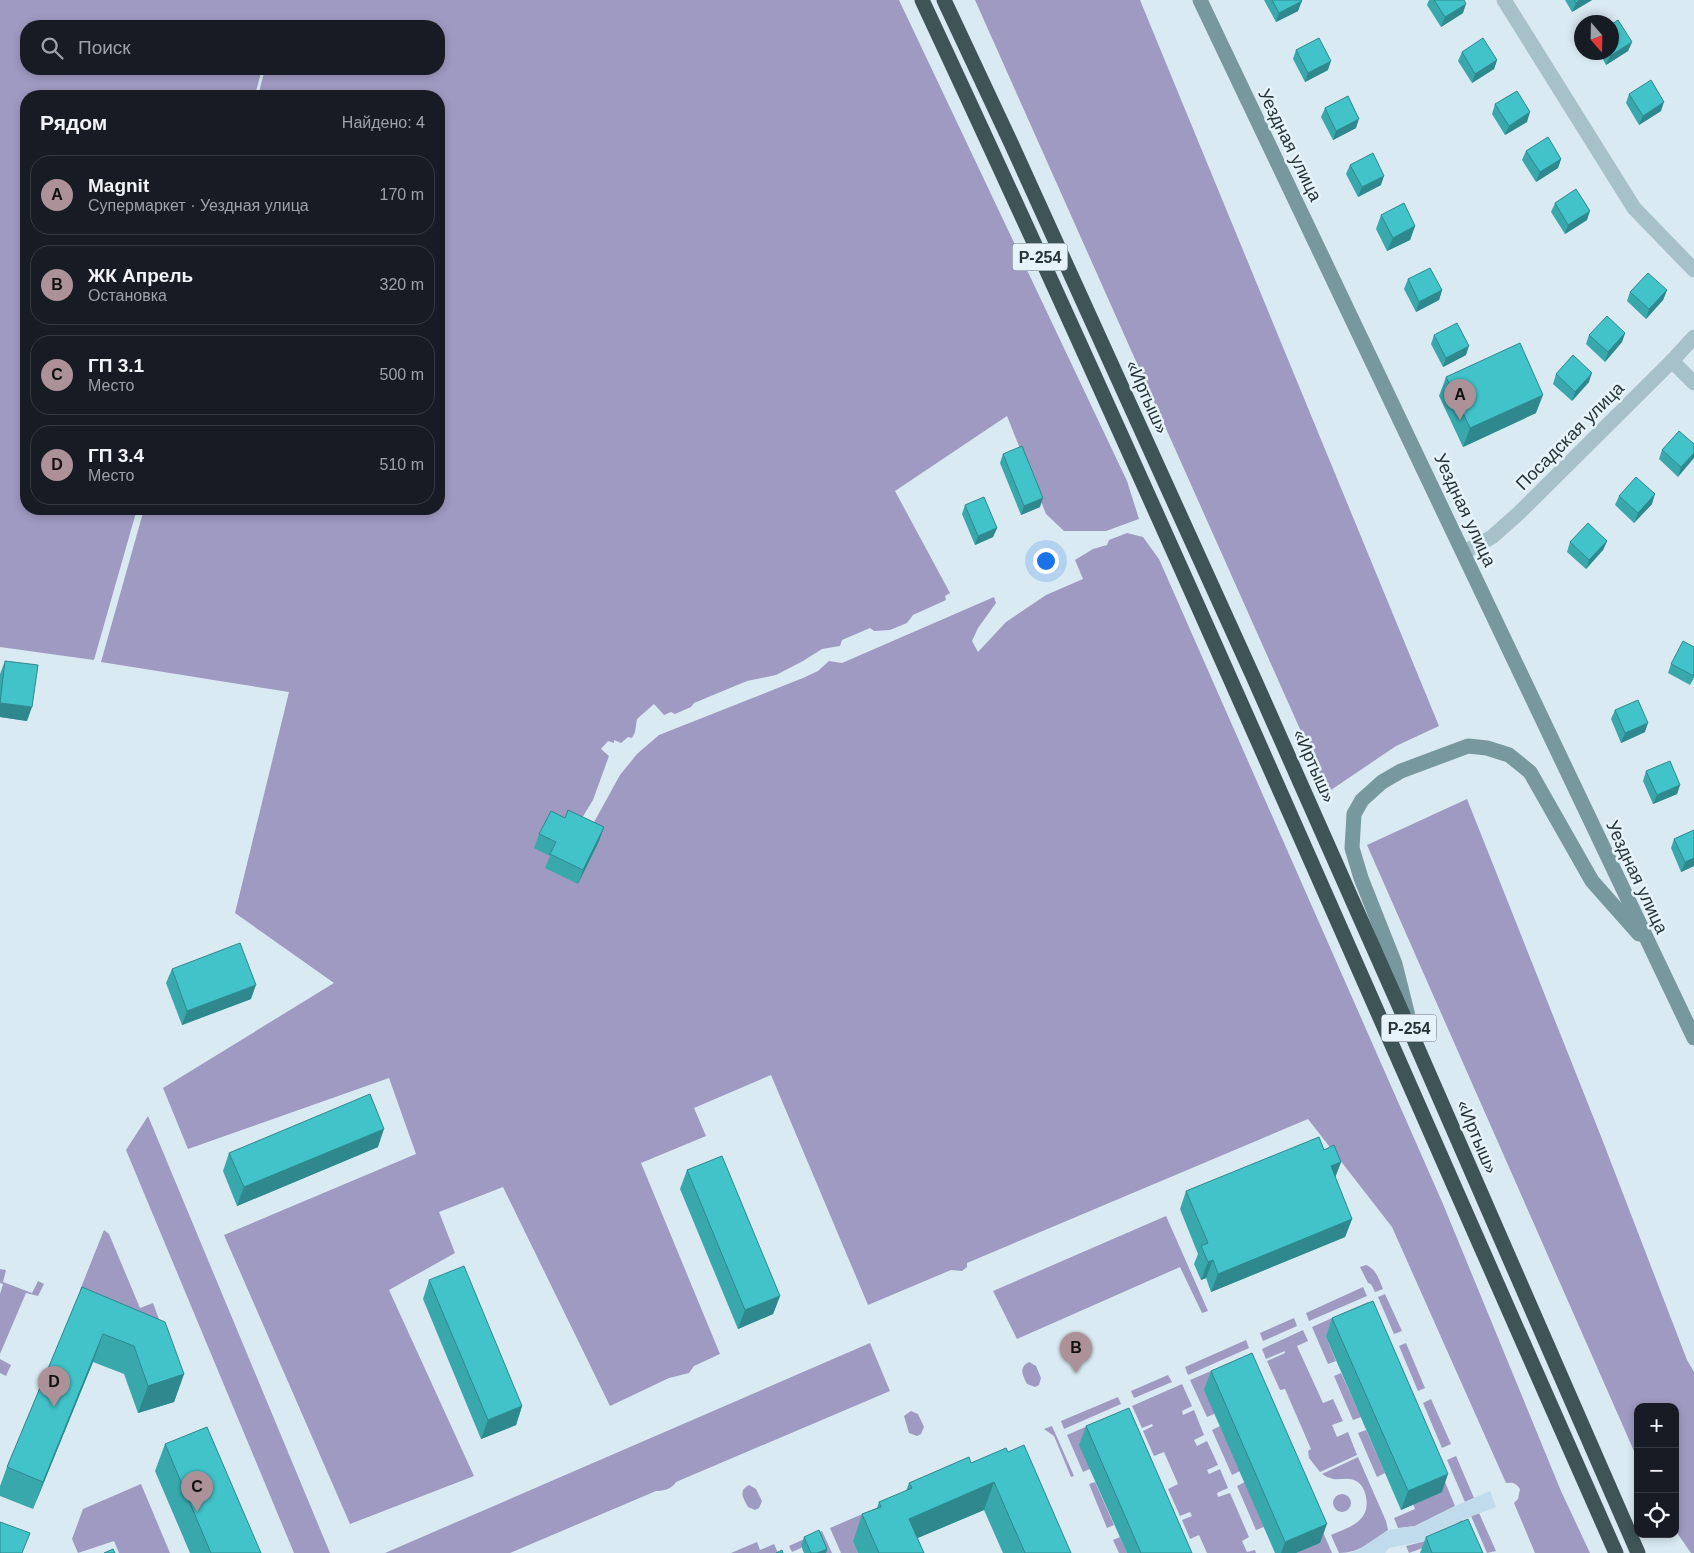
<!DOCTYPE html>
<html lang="ru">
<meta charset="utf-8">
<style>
body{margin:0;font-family:Helvetica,sans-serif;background:#20242c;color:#f1f3f6}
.controls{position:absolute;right:15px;bottom:15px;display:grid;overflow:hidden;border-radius:10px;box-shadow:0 2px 8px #0003}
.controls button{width:45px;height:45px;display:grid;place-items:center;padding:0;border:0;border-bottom:1px solid #363941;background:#171b24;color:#f1f3f6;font:25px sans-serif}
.compass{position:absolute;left:1574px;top:15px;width:45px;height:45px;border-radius:50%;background:#171b24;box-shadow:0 2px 8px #0003;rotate:160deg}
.you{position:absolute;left:1045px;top:560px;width:18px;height:18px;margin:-12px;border:4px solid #fff;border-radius:50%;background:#1a73e8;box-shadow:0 0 0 8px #1a73e833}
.badge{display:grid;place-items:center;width:32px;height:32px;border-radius:50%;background:#ac9298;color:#111;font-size:16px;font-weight:700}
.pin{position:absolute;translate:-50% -41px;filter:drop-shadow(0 1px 2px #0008)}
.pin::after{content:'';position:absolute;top:26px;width:18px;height:15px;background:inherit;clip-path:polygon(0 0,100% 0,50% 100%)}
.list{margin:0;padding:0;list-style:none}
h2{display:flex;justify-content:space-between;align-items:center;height:65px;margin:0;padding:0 20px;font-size:21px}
h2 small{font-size:16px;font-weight:400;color:#9ea1a6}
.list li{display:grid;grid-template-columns:32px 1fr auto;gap:15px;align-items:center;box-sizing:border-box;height:80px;margin:0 10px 10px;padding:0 10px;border:1px solid #363941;border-radius:20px}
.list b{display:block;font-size:19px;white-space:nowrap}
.list p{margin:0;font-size:16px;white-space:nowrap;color:#9ea1a6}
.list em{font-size:16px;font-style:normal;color:#9ea1a6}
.icon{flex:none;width:28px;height:28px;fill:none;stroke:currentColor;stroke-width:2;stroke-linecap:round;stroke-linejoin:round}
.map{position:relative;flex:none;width:1694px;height:1553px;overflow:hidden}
.search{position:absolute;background:#171b24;box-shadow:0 2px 8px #0003;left:20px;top:20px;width:425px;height:55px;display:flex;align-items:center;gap:12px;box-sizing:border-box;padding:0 18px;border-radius:20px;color:#9ea1a6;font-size:19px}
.panel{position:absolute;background:#171b24;box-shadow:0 2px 8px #0003;left:20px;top:90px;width:425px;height:425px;border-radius:20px}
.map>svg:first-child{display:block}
.green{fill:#9f9ac1;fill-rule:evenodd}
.plaza{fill:#c0dbeb}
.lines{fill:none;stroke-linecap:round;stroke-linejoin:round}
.street{stroke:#a6c1ca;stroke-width:15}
.secondary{stroke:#77989e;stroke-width:15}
.highway{stroke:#3e5457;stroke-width:15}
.wall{fill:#38a8ad}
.shaded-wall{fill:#2e888d}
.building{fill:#41c3c9;stroke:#2e888d}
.labels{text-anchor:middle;stroke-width:5;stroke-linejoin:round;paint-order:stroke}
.shield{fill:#e6f3fa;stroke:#606d71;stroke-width:1}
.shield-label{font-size:16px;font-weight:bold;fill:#273436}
.street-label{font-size:18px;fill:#273436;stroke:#e6f3fa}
</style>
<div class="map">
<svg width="1694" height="1553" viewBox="0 0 1694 1553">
<rect width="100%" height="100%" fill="#daeaf2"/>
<g class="green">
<path d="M0 0H899L1127 481 1139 519 1106 531H1064L1046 514 1007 416 895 491 950 593 945 596 946 600 913 615 907 623 890 630 874 631 870 628 842 640 840 646 822 649 803 661 776 675 747 681 694 703 691 707 675 714 671 712 664 715 654 704 637 719 635 732 632 738 628 737 621 743 614 740V743L608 741 601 749 609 756 593 800 582 818 593 824 620 775 637 754 659 735 803 678 818 671 829 661 842 663 994 597 996 603 978 628 972 641 978 652 1006 622 1046 595 1083 579 1075 560 1093 549 1107 545 1109 540 1127 533 1143 537 1159 559 1443 1204 1561 1491 1590 1553H1535L1514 1503 1518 1499 1520 1489C1516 1483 1513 1482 1506 1483L1392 1227 1308 1119 967 1263V1267L962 1271 951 1270 868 1305 771 1075 694 1108 706 1136 641 1163 720 1354 694 1366 689 1373 669 1378 610 1406 503 1187 439 1212 455 1253 389 1290 474 1476 350 1524 224 1235 416 1154 389 1078 188 1149 163 1088 334 983 235 913 289 692 101 662 144 509H439V96H26V509H137L94 660 0 647ZM276 20 279 21 277 26H439V69H265L259 92 255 95 262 69H26V26H274Z"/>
<polygon points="975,0 1140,0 1439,726 1396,746 1328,792"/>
<polygon points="1467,799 1602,1139 1687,1360 1694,1372 1694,1553 1691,1553 1675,1530 1675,1407 1638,1407 1638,1460 1367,845"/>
<polygon points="148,1116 330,1553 294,1553 126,1150"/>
<polygon points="1166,1216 1208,1311 1202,1313 1180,1267 1017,1339 993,1291"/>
<polygon points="104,1230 109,1234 140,1308 153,1303 160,1322 80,1290"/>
<path d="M1366 1265C1376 1269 1379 1279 1383 1289L1375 1292 1371 1284 1368 1283 1360 1267Z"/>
<polygon points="0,1269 6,1270 3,1282 32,1293 38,1281 44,1284 38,1296 26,1293 0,1354 0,1294 3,1284 0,1283"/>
<polygon points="1363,1287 1367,1296 1309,1321 1306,1313"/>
<polygon points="1385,1294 1402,1331 1394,1334 1378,1297"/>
<polygon points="1368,1302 1385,1339 1326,1337 1336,1361 1328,1364 1312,1327"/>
<polygon points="1294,1318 1297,1326 1263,1341 1260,1333"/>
<polygon points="1303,1330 1308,1341 1297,1346 1323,1403 1333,1399 1343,1421 1332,1425 1337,1437 1348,1432 1357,1455 1320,1472 1309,1458 1308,1451 1311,1449 1285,1389 1280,1390 1267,1361 1285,1353 1285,1351 1266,1359 1262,1349"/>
<polygon points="1246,1340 1249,1348 1188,1375 1185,1367"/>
<path d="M870 1343 890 1391 676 1482C672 1489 663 1491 656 1491L510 1553H385Z"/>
<polygon points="1406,1343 1425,1388 1418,1391 1399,1346"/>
<polygon points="1246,1356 1262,1393 1207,1417 1190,1380"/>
<polygon points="0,1359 11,1365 6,1376 0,1373"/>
<path d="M1029 1362 1036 1366 1041 1378 1039 1385 1035 1387 1027 1384C1023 1375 1018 1368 1029 1362Z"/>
<polygon points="1341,1373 1361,1417 1353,1420 1334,1376"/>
<polygon points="1168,1375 1172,1382 1134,1398 1131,1391"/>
<polygon points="1182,1384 1192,1406 1182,1411 1183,1415 1194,1410 1204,1435 1194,1440 1197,1446 1207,1441 1218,1465 1207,1470 1209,1474 1220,1469 1228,1488 1217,1493 1218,1497 1230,1493 1249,1537 1242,1541 1247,1552 1255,1550 1256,1553 1207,1553 1199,1535 1190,1539 1182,1520 1192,1516 1190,1512 1180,1516 1168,1489 1178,1484 1164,1452 1154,1456 1143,1431 1153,1426 1152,1424 1142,1428 1132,1406"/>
<polygon points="1118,1397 1121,1404 1064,1429 1061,1421"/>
<polygon points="1431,1399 1451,1444 1442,1448 1423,1403"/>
<polygon points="1124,1410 1140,1447 1083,1472 1067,1435"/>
<polygon points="911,1411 918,1414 924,1427 921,1434 917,1436 909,1433 904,1416"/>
<polygon points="1052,1426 1074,1476 1071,1477 1054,1436 1044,1429"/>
<polygon points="1220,1426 1240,1471 1232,1475 1212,1430"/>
<polygon points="1366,1430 1385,1473 1377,1477 1358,1433"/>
<polygon points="1456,1456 1474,1498 1465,1502 1447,1460"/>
<path d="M1358 1457 1386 1521 1388 1530C1372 1541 1360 1553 1339 1553L1331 1535C1348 1528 1371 1521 1366 1497 1365 1491 1362 1484 1356 1481 1348 1477 1341 1480 1333 1479 1329 1478 1325 1476 1322 1474Z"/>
<polygon points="1438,1465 1455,1506 1415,1526 1398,1528 1394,1518 1415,1509 1413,1504"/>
<polygon points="1095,1482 1114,1525 1107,1528 1089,1484"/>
<polygon points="1245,1482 1264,1527 1256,1530 1237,1486"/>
<polygon points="141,1484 170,1553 119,1553 114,1541 78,1553 72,1539 83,1509"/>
<path d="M749 1485 756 1489 762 1501 759 1508 755 1510 748 1507C743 1497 738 1491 749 1485Z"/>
<circle cx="1342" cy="1503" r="9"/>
<polygon points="881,1506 853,1542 858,1553 841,1553 830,1528"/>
<polygon points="1479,1513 1496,1551 1487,1553 1471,1516"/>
<polygon points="1317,1518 1332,1553 1296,1553 1320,1543"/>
<polygon points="1462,1520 1476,1553 1431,1545 1409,1553 1406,1546 1430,1540"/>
<polygon points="822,1531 832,1553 822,1553 801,1546 801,1548 792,1552 789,1546"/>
<polygon points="1120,1537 1127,1553 1119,1553 1113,1540"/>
<polygon points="757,1542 760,1550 774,1544 778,1553 731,1553"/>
</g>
<polygon class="plaza" points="1490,1491 1496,1507 1462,1520 1430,1540 1389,1548 1385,1553 1349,1553 1358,1550 1388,1530 1415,1526 1455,1506"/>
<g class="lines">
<g class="street">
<polyline points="1504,0 1634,208 1694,270"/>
<polyline points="1672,361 1694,383"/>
<polyline points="1464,552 1492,537 1519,513 1672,361 1694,337"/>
</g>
<g class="secondary">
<polyline points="1200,0 1694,1038"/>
<polyline points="1408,1016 1395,964 1361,878 1352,848 1354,814 1362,800 1382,782 1401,771 1468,746 1487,748 1509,755 1530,772 1592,881 1639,934"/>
</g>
<g class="highway">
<path d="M922 0C1162 514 1386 1034 1616 1553"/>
<polyline points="944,0 1011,143 1252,674 1412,1035 1638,1553"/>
</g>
</g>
<g class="wall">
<polygon points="1264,0 1301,0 1298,11 1276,22"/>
<polygon points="1429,0 1464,0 1463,13 1441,27 1427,5"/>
<polygon points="1565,0 1592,0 1572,12"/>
<polygon points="1632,42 1628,51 1606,65 1599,52 1612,52"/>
<polygon points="1296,50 1328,70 1305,82 1293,59"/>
<polygon points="1462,52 1497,60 1494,69 1472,83 1458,61"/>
<polygon points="1629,94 1661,111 1639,125 1626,103"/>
<polygon points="1495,104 1527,122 1505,135 1492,114"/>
<polygon points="1325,108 1356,128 1333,140 1321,117"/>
<polygon points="1526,151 1561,159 1558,168 1536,182 1522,160"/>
<polygon points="1350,165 1381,185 1358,197 1346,174"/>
<polygon points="1555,203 1587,220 1565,234 1551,212"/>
<polygon points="1381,215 1415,226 1410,240 1387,251 1376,229"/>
<polygon points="1408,279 1442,290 1439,300 1416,312 1404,289"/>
<polygon points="1667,290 1663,300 1646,319 1627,301 1630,292"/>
<polygon points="1625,333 1622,342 1605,362 1586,344 1589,335"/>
<polygon points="1434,335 1466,355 1443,367 1431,344"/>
<polygon points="1556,374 1589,382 1572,401 1553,384"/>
<polygon points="1446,377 1536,413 1463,447 1439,396"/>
<polygon points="1694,444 1678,477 1659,459 1662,450"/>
<polygon points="1003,454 1040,507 1021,515 1000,463"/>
<polygon points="1619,496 1652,504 1634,523 1615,505"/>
<polygon points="965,505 997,528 993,537 975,545 962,514"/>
<polygon points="1607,541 1603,550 1586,569 1567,552 1570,542"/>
<polygon points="1694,647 1694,678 1690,685 1668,673 1671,664"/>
<polygon points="5,661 27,721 0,717 0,674"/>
<polygon points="1615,710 1645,732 1621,743 1611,719"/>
<polygon points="1646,771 1680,785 1677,794 1653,804 1643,781"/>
<polygon points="565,818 604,827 599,841 578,884 545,868 550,856 534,848 539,834"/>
<polygon points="1694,830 1694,866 1681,872 1671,848 1674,839"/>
<polygon points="172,969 251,999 182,1025 166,983"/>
<polygon points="378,1147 237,1206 223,1171 229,1153"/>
<polygon points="1324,1150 1341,1162 1335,1178 1352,1219 1345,1237 1211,1292 1206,1278 1201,1280 1194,1264 1198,1254 1180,1209 1186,1191"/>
<polygon points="687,1170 780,1296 773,1314 738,1329 680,1189"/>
<polygon points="429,1280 522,1406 516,1425 481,1439 423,1299"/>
<polygon points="82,1287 184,1374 174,1402 138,1413 124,1374 93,1362 33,1509 0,1496 0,1486 7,1467"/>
<polygon points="1332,1318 1442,1492 1401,1510 1326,1337"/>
<polygon points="1211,1371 1320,1543 1296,1553 1275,1553 1204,1390"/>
<polygon points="1086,1426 1192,1553 1127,1553 1079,1445"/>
<polygon points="165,1444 261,1553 190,1553 155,1471"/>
<polygon points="1008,1452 1071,1553 1003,1553 984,1510 917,1538 924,1553 858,1553 853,1542 862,1514 877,1508 879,1502 906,1491 909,1483"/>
<polygon points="804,1537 826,1553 804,1553 801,1546"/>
<polygon points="1426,1537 1483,1553 1420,1553"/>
</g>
<g class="shaded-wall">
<polygon points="1580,0 1592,0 1572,12 1576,3"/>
<polygon points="1302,1 1298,11 1276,22 1279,13"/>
<polygon points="1466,4 1463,13 1441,27 1445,17"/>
<polygon points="1632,42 1628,51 1606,65 1610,56"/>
<polygon points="1497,60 1494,69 1472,83 1475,74"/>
<polygon points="1331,61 1328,70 1305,82 1308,73"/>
<polygon points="1664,102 1661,111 1639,125 1643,116"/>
<polygon points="1530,112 1527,122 1505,135 1509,126"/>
<polygon points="1359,119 1356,128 1333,140 1336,131"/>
<polygon points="1561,159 1558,168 1536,182 1540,172"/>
<polygon points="1384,176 1381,185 1358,197 1362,187"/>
<polygon points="1590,211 1587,220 1565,234 1568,225"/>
<polygon points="1415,226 1410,240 1387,251 1393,238"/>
<polygon points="1442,290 1439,300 1416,312 1419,302"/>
<polygon points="1667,290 1663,300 1646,319 1649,309"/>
<polygon points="1625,333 1622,342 1605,362 1608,352"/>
<polygon points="1469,346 1466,355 1443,367 1446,358"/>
<polygon points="1592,373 1589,382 1572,401 1575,392"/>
<polygon points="1543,395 1536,413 1463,447 1470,428"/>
<polygon points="1694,453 1694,458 1678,477 1681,467"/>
<polygon points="1655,494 1652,504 1634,523 1638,513"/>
<polygon points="1043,498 1040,507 1021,515 1024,506"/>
<polygon points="997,528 993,537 975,545 978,536"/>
<polygon points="1607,541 1603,550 1586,569 1589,560"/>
<polygon points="0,703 32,707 27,721 0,717"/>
<polygon points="1648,723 1645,732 1621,743 1625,733"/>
<polygon points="1680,785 1677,794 1653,804 1657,795"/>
<polygon points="604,827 599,841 578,884 583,870"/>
<polygon points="1694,858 1694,866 1681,872 1685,862"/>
<polygon points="256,985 251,999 182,1025 187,1011"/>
<polygon points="384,1129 378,1147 237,1206 244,1187"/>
<polygon points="1341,1162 1334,1180 1331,1166"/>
<polygon points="1352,1219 1345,1237 1211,1292 1218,1274"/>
<polygon points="1213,1260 1206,1278 1201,1280 1208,1262"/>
<polygon points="780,1296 773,1314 738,1329 745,1310"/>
<polygon points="103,1334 93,1362 33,1509 43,1482"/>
<polygon points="184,1374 174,1402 138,1413 148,1386"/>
<polygon points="522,1406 516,1425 481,1439 488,1420"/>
<polygon points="1448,1474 1442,1492 1401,1510 1408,1491"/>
<polygon points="994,1482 984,1510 899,1546 909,1519"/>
<polygon points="1327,1524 1320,1543 1296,1553 1281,1553 1285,1542"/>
<polygon points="827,1549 826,1553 817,1553"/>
</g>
<g class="building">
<polygon points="1272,0 1301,0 1302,1 1279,13"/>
<polygon points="1434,0 1464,0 1466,4 1445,17"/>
<polygon points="1574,0 1580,0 1576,3"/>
<polygon points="1618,20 1632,42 1610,56 1608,52 1612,52 1612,24"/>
<polygon points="1319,38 1331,61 1308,73 1296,50"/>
<polygon points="1483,38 1497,60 1475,74 1462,52"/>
<polygon points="1651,80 1664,102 1643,116 1629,94"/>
<polygon points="1517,91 1530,112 1509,126 1495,104"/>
<polygon points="1348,96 1359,119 1336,131 1325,108"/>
<polygon points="1548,137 1561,159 1540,172 1526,151"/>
<polygon points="1373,153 1384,176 1362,187 1350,165"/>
<polygon points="1576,189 1590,211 1568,225 1555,203"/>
<polygon points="1404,203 1415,226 1393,238 1381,215"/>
<polygon points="1430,268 1442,290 1419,302 1408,279"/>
<polygon points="1648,273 1667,290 1649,309 1630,292"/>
<polygon points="1607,316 1625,333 1608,352 1589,335"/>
<polygon points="1457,323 1469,346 1446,358 1434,335"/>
<polygon points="1520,343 1543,395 1470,428 1446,377"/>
<polygon points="1573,355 1592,373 1575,392 1556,374"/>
<polygon points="1679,431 1694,444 1694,453 1681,467 1662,450"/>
<polygon points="1022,446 1043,498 1024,506 1003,454"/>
<polygon points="1636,477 1655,494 1638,513 1619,496"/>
<polygon points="984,497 997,528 978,536 965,505"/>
<polygon points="1588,523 1607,541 1589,560 1570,542"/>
<polygon points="1683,641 1694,647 1694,676 1671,664"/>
<polygon points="5,661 38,665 32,707 0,703"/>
<polygon points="1638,700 1648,723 1625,733 1615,710"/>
<polygon points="1670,761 1680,785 1657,795 1646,771"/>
<polygon points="568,810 604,827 583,870 550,854 556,842 539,834 551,811 565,818"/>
<polygon points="1694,830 1694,858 1685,862 1674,839"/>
<polygon points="240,943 256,985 187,1011 172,969"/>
<polygon points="370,1094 384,1129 244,1187 229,1153"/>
<polygon points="1319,1137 1324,1150 1334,1145 1341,1162 1331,1166 1352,1219 1218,1274 1213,1260 1208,1262 1201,1246 1208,1243 1186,1191"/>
<polygon points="722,1156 780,1296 745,1310 687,1170"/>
<polygon points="464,1266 522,1406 488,1420 429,1280"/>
<polygon points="82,1287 165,1322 184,1374 148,1386 134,1346 103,1334 43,1482 7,1467"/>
<polygon points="1373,1301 1448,1474 1408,1491 1332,1318"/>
<polygon points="1252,1353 1327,1524 1285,1542 1211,1371"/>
<polygon points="1129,1408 1192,1553 1141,1553 1086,1426"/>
<polygon points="207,1427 261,1553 211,1553 165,1444"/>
<polygon points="1024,1445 1071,1553 1025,1553 994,1482 909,1519 924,1553 879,1553 862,1514 881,1507 879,1502 912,1488 909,1483 969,1457 971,1463 1006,1448 1008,1452"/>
<polygon points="1468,1519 1483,1553 1432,1553 1426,1537"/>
<polygon points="0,1522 30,1533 22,1553 0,1553"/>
<polygon points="819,1530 827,1549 817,1553 811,1553 804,1537"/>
<polygon points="113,1549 115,1553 104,1553"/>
<polygon points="782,1550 783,1553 776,1553"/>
</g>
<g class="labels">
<g class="shield">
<rect x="1012.5" y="243.5" width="55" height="27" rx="4"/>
<rect x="1381.5" y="1014.5" width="55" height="27" rx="4"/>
</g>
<g class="shield-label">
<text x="1040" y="263">Р-254</text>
<text x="1409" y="1034">Р-254</text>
</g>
<g class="street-label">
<text transform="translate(1290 145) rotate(64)" y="6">Уездная улица</text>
<text transform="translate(1147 397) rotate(66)" y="6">«Иртыш»</text>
<text transform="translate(1570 436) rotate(-45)" y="6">Посадская улица</text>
<text transform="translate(1465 510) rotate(65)" y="6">Уездная улица</text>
<text transform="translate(1314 766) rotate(66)" y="6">«Иртыш»</text>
<text transform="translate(1637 877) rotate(65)" y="6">Уездная улица</text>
<text transform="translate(1477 1137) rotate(67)" y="6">«Иртыш»</text>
</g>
</g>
</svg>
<div class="controls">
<button>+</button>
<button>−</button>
<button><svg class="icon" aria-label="locate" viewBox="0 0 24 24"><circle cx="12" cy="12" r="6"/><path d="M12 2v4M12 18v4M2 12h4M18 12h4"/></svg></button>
</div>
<svg class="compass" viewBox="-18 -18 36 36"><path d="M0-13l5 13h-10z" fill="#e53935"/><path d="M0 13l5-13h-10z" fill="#9ea1a6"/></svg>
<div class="you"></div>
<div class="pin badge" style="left:1460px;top:420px">A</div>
<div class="pin badge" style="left:1076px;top:1373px">B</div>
<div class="pin badge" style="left:197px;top:1512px">C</div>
<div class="pin badge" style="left:54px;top:1407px">D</div>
<div class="search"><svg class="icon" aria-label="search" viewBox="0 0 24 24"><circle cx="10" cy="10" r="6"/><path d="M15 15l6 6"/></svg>Поиск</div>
<section class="panel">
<h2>Рядом<small>Найдено: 4</small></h2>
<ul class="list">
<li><span class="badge">A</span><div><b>Magnit</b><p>Супермаркет · Уездная улица</p></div><em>170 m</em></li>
<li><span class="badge">B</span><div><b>ЖК Апрель</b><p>Остановка</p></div><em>320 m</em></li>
<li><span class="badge">C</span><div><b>ГП 3.1</b><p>Место</p></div><em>500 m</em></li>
<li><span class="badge">D</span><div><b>ГП 3.4</b><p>Место</p></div><em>510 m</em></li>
</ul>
</section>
</div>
